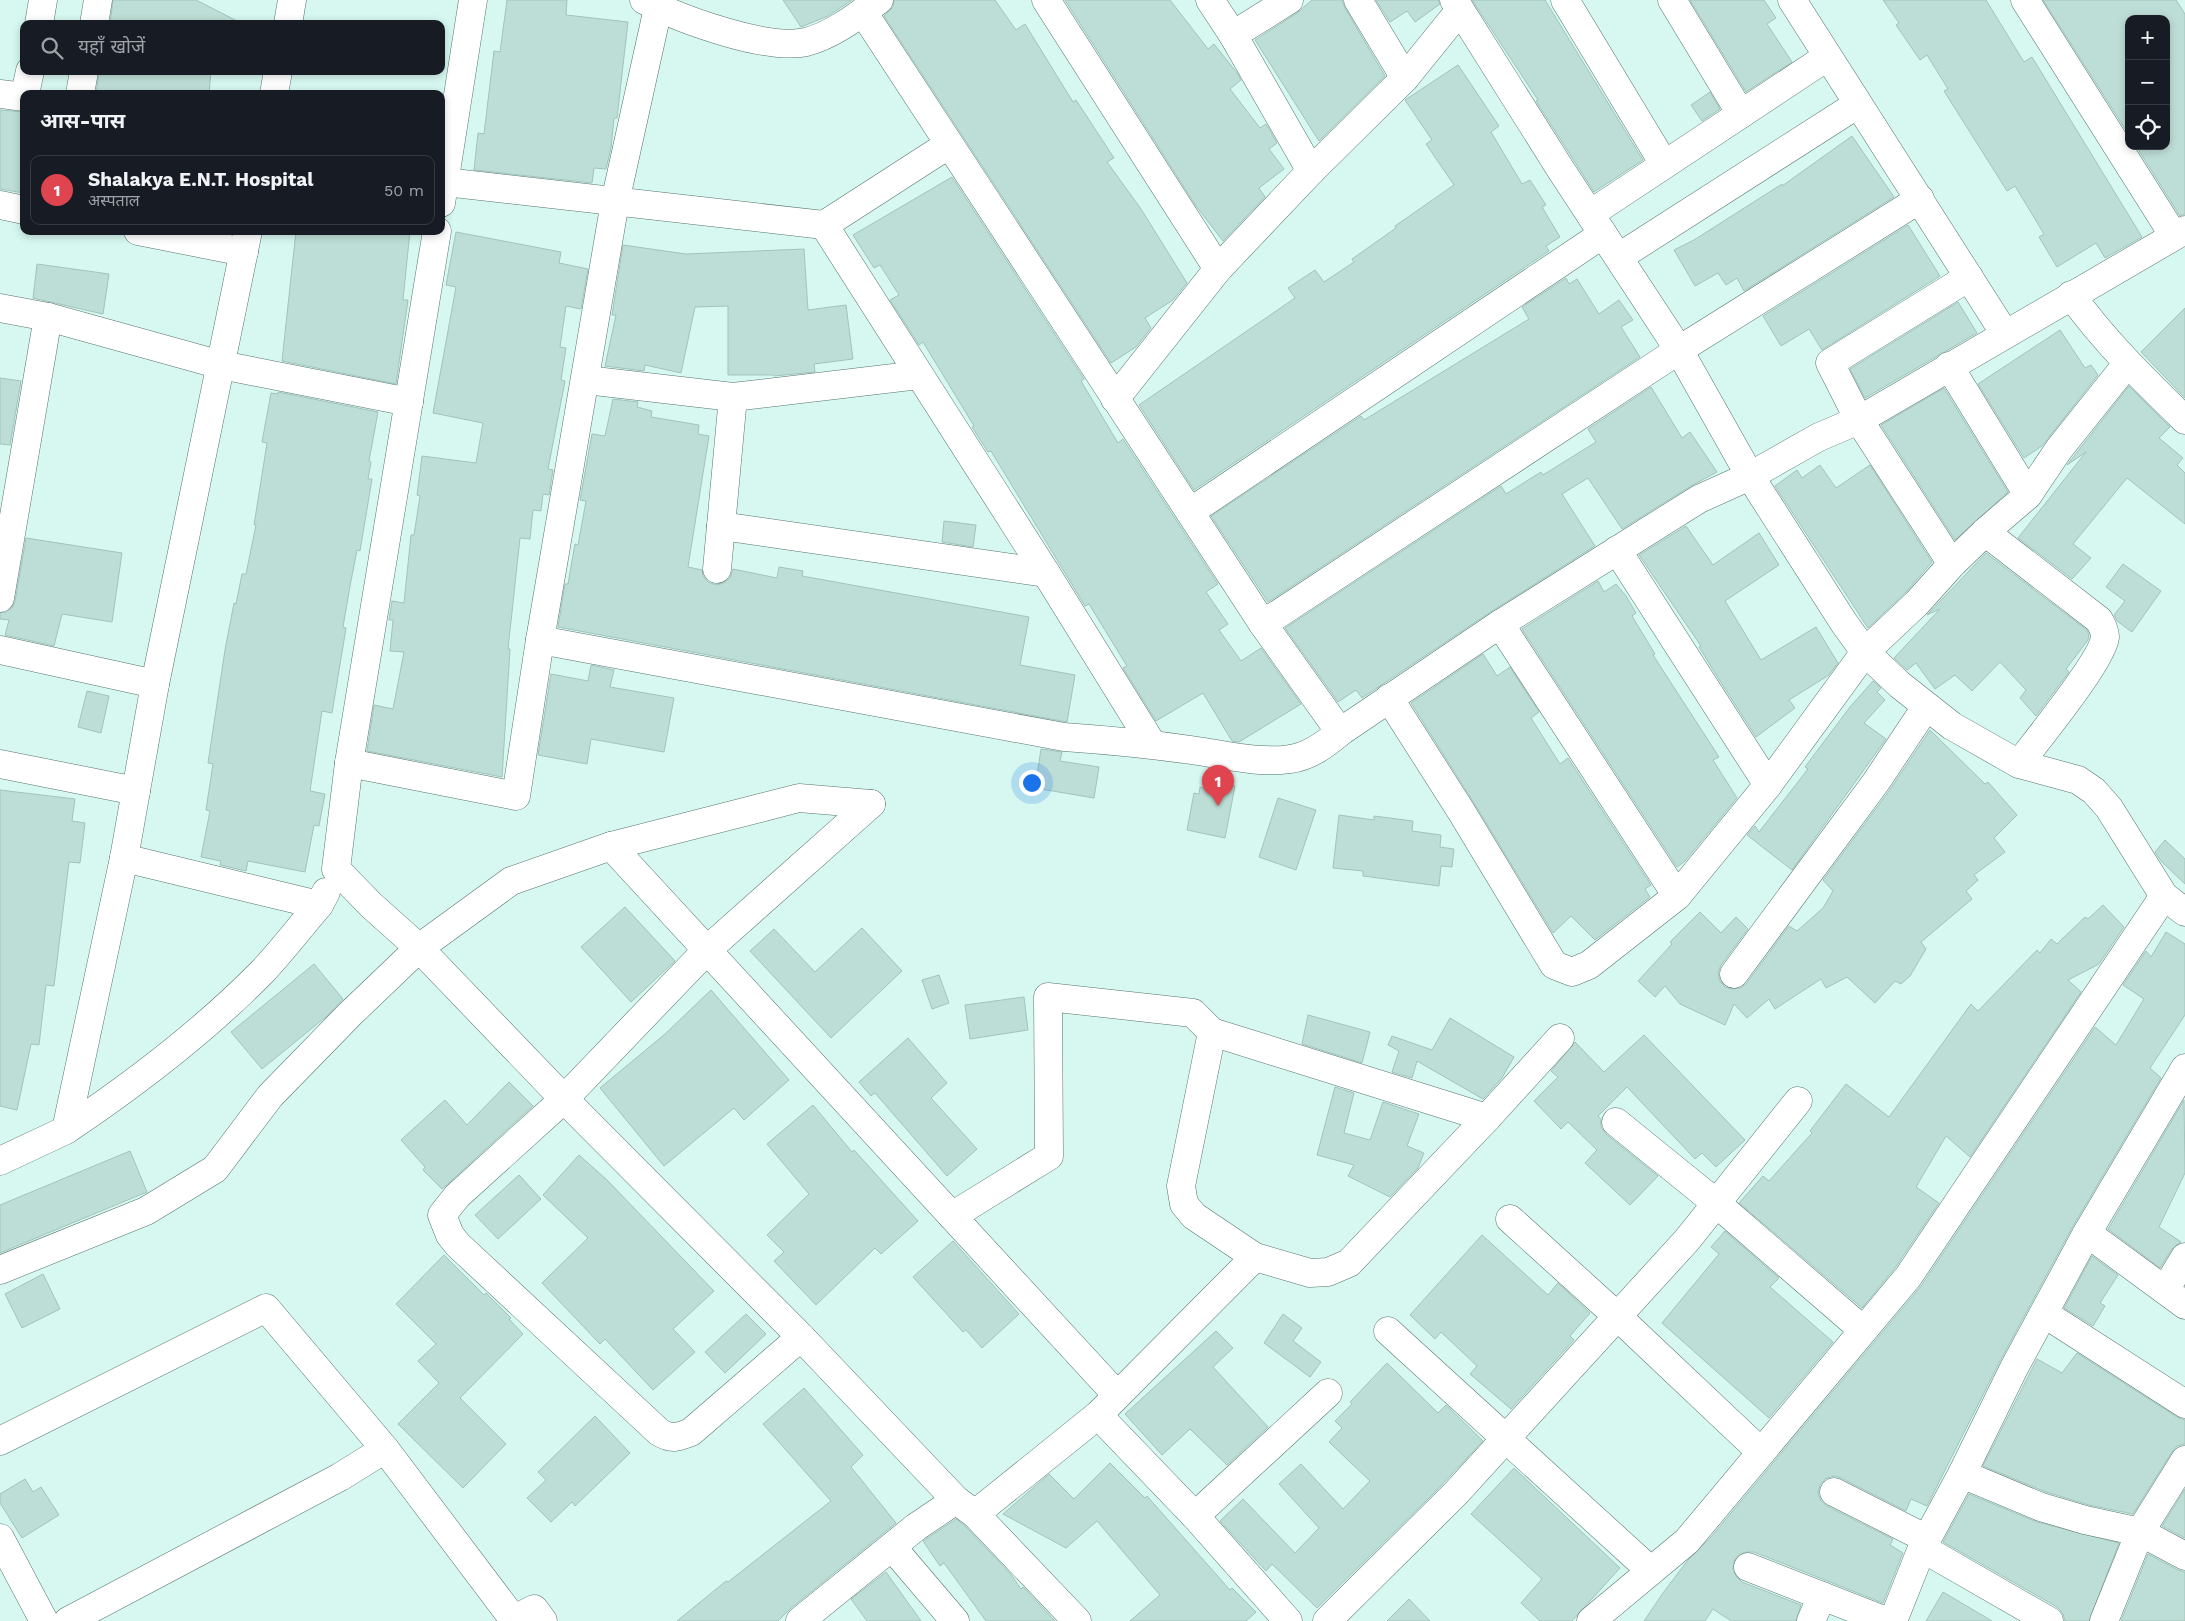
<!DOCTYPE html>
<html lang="hi">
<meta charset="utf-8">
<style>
body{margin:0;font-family:"Work Sans","Noto Sans Devanagari",sans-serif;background:#20242c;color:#f1f3f6}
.controls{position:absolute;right:15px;top:15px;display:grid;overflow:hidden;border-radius:10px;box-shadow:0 2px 8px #0003}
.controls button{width:45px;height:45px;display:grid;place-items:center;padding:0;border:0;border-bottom:1px solid #363941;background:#171b24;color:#f1f3f6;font:25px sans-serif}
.you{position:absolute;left:1031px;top:782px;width:18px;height:18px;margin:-12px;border:4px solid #fff;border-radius:50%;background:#1a73e8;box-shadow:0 0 0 8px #1a73e833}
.badge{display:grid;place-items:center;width:32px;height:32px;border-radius:50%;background:#0b8043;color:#fff;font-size:16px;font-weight:700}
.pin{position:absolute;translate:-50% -41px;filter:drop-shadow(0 1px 2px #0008)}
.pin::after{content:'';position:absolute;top:26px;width:18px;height:15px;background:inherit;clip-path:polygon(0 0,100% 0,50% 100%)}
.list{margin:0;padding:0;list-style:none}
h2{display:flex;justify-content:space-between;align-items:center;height:65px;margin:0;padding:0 20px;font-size:21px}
h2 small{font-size:16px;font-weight:400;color:#9ea1a6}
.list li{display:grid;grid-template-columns:32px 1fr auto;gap:15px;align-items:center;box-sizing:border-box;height:70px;margin:0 10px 10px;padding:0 10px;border:1px solid #363941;border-radius:10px}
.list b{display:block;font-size:19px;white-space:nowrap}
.list p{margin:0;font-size:16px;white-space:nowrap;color:#9ea1a6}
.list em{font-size:16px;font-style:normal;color:#9ea1a6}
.icon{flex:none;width:28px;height:28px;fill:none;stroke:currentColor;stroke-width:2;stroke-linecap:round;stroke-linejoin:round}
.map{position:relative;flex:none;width:2185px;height:1621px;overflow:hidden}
.search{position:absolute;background:#171b24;box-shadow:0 2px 8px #0003;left:20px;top:20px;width:425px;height:55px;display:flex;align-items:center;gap:12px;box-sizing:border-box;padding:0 18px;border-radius:10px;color:#9ea1a6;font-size:19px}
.panel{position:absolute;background:#171b24;box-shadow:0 2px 8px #0003;left:20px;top:90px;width:425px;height:145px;border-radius:10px}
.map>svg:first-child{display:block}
.building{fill:#bdded6;stroke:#a2c3bb}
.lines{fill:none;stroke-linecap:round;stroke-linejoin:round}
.street-casing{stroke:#56746d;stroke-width:29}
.street{stroke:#fff;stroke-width:28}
</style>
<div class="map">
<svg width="2185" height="1621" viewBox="0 0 2185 1621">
<rect width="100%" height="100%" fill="#d6f8f0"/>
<g class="building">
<polygon points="113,0 196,0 243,24 110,24"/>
<polygon points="507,0 567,0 566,15 628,22 617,118 614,118 611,148 606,169 594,168 592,183 474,170 478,133 484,134 494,51 500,52"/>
<polygon points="783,0 852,0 828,16 801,27"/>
<polygon points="894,0 995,0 1016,30 1025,24 1073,102 1076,100 1114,158 1107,162 1141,209 1187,283 1173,300 1145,318 1151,328 1136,347 1111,363 884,16 893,7"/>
<polygon points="1065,0 1170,0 1208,49 1214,44 1237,73 1241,80 1230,89 1260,128 1266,124 1277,143 1269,149 1284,169 1259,188 1265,197 1223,241 1196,206"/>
<polygon points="1312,0 1342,0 1345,8 1385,76 1319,141 1255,40 1297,13"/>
<polygon points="1376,0 1438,0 1440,4 1415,22 1407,11 1390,22"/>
<polygon points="1472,0 1545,0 1643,160 1594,192 1536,101 1538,100"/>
<polygon points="1690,0 1764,0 1776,18 1767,24 1792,62 1746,92"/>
<polygon points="1883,0 1986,0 2024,62 2032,57 2142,237 2105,258 2096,243 2057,267 2039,237 2044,234 2015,186 2007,191 1944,91 1948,89 1927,55 1920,60 1896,25 1899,23"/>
<polygon points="2043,0 2176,0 2185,14 2185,214 2180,216 2136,146 2166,146 2166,19 2129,19 2129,135"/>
<polygon points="1458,65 1499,126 1491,132 1522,184 1530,180 1546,205 1542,207 1560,237 1546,246 1549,251 1194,490 1139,405 1295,298 1288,288 1315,270 1324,282 1354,262 1352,259 1396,228 1395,226 1454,185 1426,144 1432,140 1405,100"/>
<polygon points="99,71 211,71 209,94 96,94"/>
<polygon points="1710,92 1720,109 1702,121 1691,105"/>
<polygon points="0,110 24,112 24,193 0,189"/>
<polygon points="1852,136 1894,197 1744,291 1737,278 1726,285 1718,273 1695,286 1674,250 1694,240 1782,184 1782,186"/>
<polygon points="952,177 1084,379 1081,381 1118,443 1123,439 1218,584 1206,592 1228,624 1219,630 1241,661 1261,648 1301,704 1239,742 1232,741 1203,693 1156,721 1123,668 1127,666 1089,604 1085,606 991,451 988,452 972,427 974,426 923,342 919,345 890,300 899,295 880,265 874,268 853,235"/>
<polygon points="1908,225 1940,276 1822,350 1809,329 1781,346 1763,316"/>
<polygon points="296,231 410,231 403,300 408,300 396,384 282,361"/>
<polygon points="456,232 561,252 559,263 588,269 581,309 566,306 560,347 566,348 561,380 565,381 548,469 553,470 549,495 543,494 541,511 533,510 530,539 520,538 508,649 510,649 502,777 367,751 374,705 393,709 404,652 390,651 393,620 389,620 392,601 404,603 411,535 414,535 420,496 417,495 422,456 476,463 483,423 433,413 456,287 446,285"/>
<polygon points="623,245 686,254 804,249 808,310 846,305 853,359 814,364 815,372 774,376 774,375 728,375 728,306 695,307 681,373 645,365 644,371 605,366 616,315 612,315"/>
<polygon points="37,264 109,274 103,314 33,298"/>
<polygon points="1566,278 1569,284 1577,279 1599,314 1619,300 1633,320 1621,327 1640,357 1268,602 1211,516 1361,416 1364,420 1529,319 1522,307"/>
<polygon points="1958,302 1977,333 1865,398 1850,369"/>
<polygon points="2185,308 2185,398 2141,352"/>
<polygon points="2060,330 2085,368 2091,365 2098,375 2042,446 2024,458 1978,384"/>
<polygon points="0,378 21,381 10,445 0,444"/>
<polygon points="2129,386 2170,427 2159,438 2183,458 2177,465 2185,473 2185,524 2127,478 2073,544 2091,558 2072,579 2018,538 2086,452 2067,465"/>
<polygon points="1651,387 1682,438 1690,432 1717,472 1691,486 1622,529 1588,478 1562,494 1595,546 1492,611 1362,698 1356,690 1338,702 1285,628 1501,486 1506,494 1541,472 1543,475 1596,442 1588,429"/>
<polygon points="1944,388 2008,492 1955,540 1881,425"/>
<polygon points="278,392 378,412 369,461 371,462 368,479 372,479 360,551 357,550 350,586 343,627 346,628 332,713 322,711 310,791 325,794 319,826 314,825 305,872 248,861 246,871 220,865 221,861 201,857 210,811 206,810 213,764 208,763 225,650 234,603 236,604 242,574 246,574 256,525 254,525 267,443 262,442 271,393 278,394"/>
<polygon points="613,399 638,402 637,407 652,411 651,417 699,425 698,434 709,436 688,567 702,570 703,576 708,582 716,585 724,583 730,578 733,569 777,578 779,567 803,571 802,576 1029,617 1020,665 1075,675 1067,722 558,627 565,584 568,584 575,544 578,545 586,501 580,500 592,434 605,436"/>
<polygon points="1820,465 1836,488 1870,465 1932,562 1906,592 1868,628 1775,486 1797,470 1802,478"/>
<polygon points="944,521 976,525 973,547 942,542"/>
<polygon points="1686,526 1713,565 1759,533 1779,565 1725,601 1761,660 1816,627 1838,663 1829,675 1789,700 1795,708 1756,737 1720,681 1699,647 1701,646 1639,555"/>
<polygon points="26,538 122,553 112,622 62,614 54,646 5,635 9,620 0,619 0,613 6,612 12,608 15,601"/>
<polygon points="1986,553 2087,630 2089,635 2088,640 2066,669 2069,672 2036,716 2020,698 2026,690 2000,662 1972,691 1955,675 1935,689 1916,663 1907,670 1894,658 1940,609 1927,615"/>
<polygon points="2123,564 2161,591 2132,632 2117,621 2114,615 2125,601 2106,587"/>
<polygon points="1598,581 1604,592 1616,584 1626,596 1636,613 1632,616 1655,654 1653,655 1719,757 1713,760 1737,798 1685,861 1677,867 1522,629"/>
<polygon points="1483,654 1497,676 1510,667 1539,712 1531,718 1560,764 1568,758 1651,885 1645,889 1650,897 1595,940 1571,916 1553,933 1474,803 1411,703"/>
<polygon points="591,665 614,670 610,687 674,698 664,752 591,739 587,764 538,755 551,674 588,681"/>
<polygon points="1873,681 1881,688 1877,692 1885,700 1864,723 1886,739 1792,870 1747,835 1755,826 1759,832 1808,769 1805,767 1850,707"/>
<polygon points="87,691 109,696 101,733 78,727"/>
<polygon points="1930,730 1985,784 1988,782 2017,815 1994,838 2005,852 1974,875 1978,880 1966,891 1972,899 1921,942 1926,949 1910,976 1901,984 1895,981 1875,1003 1847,977 1826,988 1821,979 1775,1009 1769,999 1747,1018 1734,1004 1725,1025 1680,1004 1665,986 1655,997 1638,981 1672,944 1670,942 1700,912 1721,933 1736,917 1748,929 1721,965 1718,973 1720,981 1725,987 1732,989 1740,988 1746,984 1789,926 1797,931 1823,908 1833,891 1823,880 1889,791"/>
<polygon points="1041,749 1062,752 1060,761 1099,767 1094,798 1035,788"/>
<polygon points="1213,781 1235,786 1225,838 1187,830 1194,793 1199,794 1200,787 1211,790"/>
<polygon points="0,790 75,799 72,821 85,823 80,863 69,862 54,986 46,985 39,1045 31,1044 17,1110 0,1106"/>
<polygon points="1278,798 1316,810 1296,870 1259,857"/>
<polygon points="1339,815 1374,820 1374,816 1413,821 1412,831 1441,835 1440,847 1454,849 1452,867 1441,866 1439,886 1363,876 1363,871 1333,868"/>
<polygon points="2165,840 2185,859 2185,884 2161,861 2155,852"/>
<polygon points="2103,905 2124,927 2099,964 2068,980 2081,992 1970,1157 1946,1136 1916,1187 1939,1203 1895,1268 1862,1308 1739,1203 1763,1176 1769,1181 1812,1133 1810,1131 1846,1084 1889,1117 1971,1004 1978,1011 2037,950 2040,953 2051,939 2057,944 2085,917 2088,919"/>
<polygon points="625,907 675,961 631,1002 581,947"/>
<polygon points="862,928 902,971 831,1038 750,951 774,929 815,972"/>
<polygon points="2166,932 2185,944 2185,1015 2150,1068 2161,1078 2073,1226 2000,1361 1927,1506 1911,1499 1906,1511 1841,1478 1834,1476 1825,1479 1820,1485 1818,1493 1821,1501 1827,1506 1893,1539 1890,1545 1903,1553 1883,1603 1754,1552 1746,1552 1739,1555 1734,1561 1733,1569 1736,1576 1742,1582 1801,1605 1796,1621 1731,1621 1713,1609 1705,1621 1644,1621 1663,1593 1688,1560 1711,1537 1921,1286 2095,1027 2116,1045 2144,999 2123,985 2146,951 2151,957"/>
<polygon points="314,964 343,999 327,1016 262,1069 231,1032"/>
<polygon points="939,975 949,1003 932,1009 922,980"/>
<polygon points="711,990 789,1080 744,1120 734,1108 664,1166 600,1088 665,1034"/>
<polygon points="1024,997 1028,1030 970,1039 965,1005"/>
<polygon points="1308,1015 1370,1032 1362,1063 1302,1044"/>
<polygon points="1450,1018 1514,1057 1502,1078 1483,1099 1417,1061 1412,1078 1392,1072 1399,1051 1388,1045 1392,1036 1432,1050"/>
<polygon points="1644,1035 1745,1140 1716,1167 1702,1153 1695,1159 1627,1087 1598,1116 1601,1119 1601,1127 1606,1134 1658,1176 1630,1205 1585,1163 1597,1150 1568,1122 1561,1129 1534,1101 1558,1077 1551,1071 1575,1042 1604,1072"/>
<polygon points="908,1038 947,1083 931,1098 977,1149 947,1176 875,1093 871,1096 859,1082"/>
<polygon points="509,1082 533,1106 442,1189 423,1170 425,1167 401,1140 445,1100 467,1125"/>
<polygon points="1335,1087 1354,1093 1344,1133 1370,1140 1383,1102 1419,1114 1407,1146 1424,1153 1418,1168 1390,1197 1348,1176 1354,1165 1317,1155"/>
<polygon points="2184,1100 2185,1173 2159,1227 2181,1242 2172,1249 2160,1268 2108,1229"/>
<polygon points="813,1105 852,1152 854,1150 918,1221 881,1254 875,1248 816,1305 774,1261 784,1252 767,1235 809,1194 767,1144"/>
<polygon points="130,1151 147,1192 0,1253 0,1205"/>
<polygon points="579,1155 607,1180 714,1291 673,1329 695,1352 653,1390 605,1339 600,1344 542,1283 588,1238 543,1195"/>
<polygon points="519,1175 541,1199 498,1239 475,1215"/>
<polygon points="1725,1231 1779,1278 1770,1287 1833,1342 1769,1418 1662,1323 1719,1254 1711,1247"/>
<polygon points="1482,1235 1548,1295 1558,1283 1590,1313 1570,1336 1574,1340 1511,1409 1470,1374 1477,1366 1441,1332 1435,1339 1410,1315"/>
<polygon points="953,1241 1019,1314 982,1348 966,1330 963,1332 913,1277"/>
<polygon points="444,1255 484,1295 486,1293 511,1318 509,1319 523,1334 460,1398 506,1444 463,1488 398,1424 439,1383 418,1361 436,1344 396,1304"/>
<polygon points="2092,1256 2118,1275 2100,1303 2105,1306 2093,1326 2064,1308"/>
<polygon points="43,1274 60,1309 22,1328 5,1294"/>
<polygon points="746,1314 766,1334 725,1373 705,1352"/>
<polygon points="1283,1314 1302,1328 1293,1341 1321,1362 1310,1377 1264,1343"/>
<polygon points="1216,1331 1233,1348 1213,1367 1268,1427 1227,1465 1190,1429 1162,1455 1125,1414"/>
<polygon points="2077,1353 2177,1417 2185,1420 2185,1444 2177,1446 2172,1452 2133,1514 2089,1505 2046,1492 1983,1466 2037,1359 2062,1373"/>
<polygon points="1387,1363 1438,1413 1446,1405 1483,1441 1434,1493 1317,1608 1272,1564 1266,1571 1220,1521 1243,1499 1295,1553 1319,1528 1279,1484 1301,1464 1343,1509 1370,1481 1329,1442 1342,1428 1335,1421 1352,1404 1350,1402"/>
<polygon points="804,1388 863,1455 851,1467 896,1523 790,1609 778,1621 677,1621 726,1581 728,1582 831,1501 763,1424"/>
<polygon points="595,1416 630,1453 575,1506 572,1502 551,1522 527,1498 546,1480 538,1472"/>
<polygon points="1110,1463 1145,1498 1147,1496 1230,1590 1232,1588 1256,1612 1246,1621 1130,1621 1160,1595 1097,1521 1066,1548 1003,1514 1049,1474 1074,1499"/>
<polygon points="1514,1468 1620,1568 1572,1621 1540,1621 1521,1603 1542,1579 1471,1514"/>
<polygon points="25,1479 33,1492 41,1487 59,1515 22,1538 0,1503 0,1494"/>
<polygon points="2185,1489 2185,1538 2162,1526"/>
<polygon points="1969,1494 2037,1522 2119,1543 2089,1621 2065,1621 2063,1614 2057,1607 1943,1542"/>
<polygon points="956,1519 965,1526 1010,1573 1021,1589 1023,1587 1055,1621 986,1621 944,1563 940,1566 923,1541"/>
<polygon points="2148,1554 2178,1570 2185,1572 2185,1621 2121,1621"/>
<polygon points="886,1572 921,1621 867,1621 851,1599"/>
<polygon points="1943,1592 1992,1621 1926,1621"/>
<polygon points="1409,1599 1430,1621 1387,1621"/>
</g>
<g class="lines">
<defs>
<g id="street">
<path d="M644 0C679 19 767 51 806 42 833 35 857 16 879 0"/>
<polyline points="1046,0 1218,269"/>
<polyline points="1210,0 1233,35 1311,171"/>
<polyline points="1358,0 1405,78"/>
<polyline points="1454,0 1561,170 1679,350 1750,476 1844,623 1865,652 1900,685 1952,726 2019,764 2078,780 2094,791 2109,808 2164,896 2185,912"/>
<polyline points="1565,0 1664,164"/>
<polyline points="1672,0 1741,114"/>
<polyline points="1792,0 2005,334"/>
<polyline points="2025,0 2174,236"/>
<polyline points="863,12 1263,624 1340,732 1500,624 1699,499 1750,476 1819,437 1859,420 2185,230"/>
<polyline points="39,24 43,0"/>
<polyline points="94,24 98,0"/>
<polyline points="288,24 292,0"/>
<polyline points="1233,35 1289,0"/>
<polyline points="0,94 24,97"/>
<polyline points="25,94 30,71"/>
<polyline points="80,94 84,71"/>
<polyline points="274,94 278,71"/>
<polyline points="948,145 824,225 1046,573 1152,744"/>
<polyline points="445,182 824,225"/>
<polyline points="441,203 473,0"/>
<polyline points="0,205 24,210"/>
<polyline points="1590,214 1827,57"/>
<polyline points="138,231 244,252"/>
<polyline points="1619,257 1858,104"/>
<path d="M2071 295C2105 342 2144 380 2185 420"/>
<polyline points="0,308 48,317 221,365 409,402"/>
<polyline points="1949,366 2028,495"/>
<polyline points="586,380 733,397 919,375"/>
<polyline points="1115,399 1218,269 1311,171 1405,78 1460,10"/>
<polyline points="1190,512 1603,234"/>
<polyline points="721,526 1046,573"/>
<path d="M1985 532 2099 620C2102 626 2105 630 2105 637 2103 660 2036 741 2019 764"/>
<polyline points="1617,550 1768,785"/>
<polyline points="1952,564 1859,420 1830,363 1969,277"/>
<polyline points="717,569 733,397"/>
<polyline points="0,598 48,317"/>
<polyline points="1263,624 1679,350 1920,199"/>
<polyline points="1500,624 1677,896"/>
<polyline points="540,640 615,202 658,8"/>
<polyline points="0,650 155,684"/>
<polyline points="1389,698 1461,811 1554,965 1572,972 1589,965 1677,896 1768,785 1865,652 1917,603 1952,564 1985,532 2028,495 2059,449 2127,364"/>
<polyline points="349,763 437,231"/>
<polyline points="0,764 136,791"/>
<polyline points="611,846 799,798 871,804"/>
<polyline points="124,858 319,905 326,892"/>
<polyline points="1734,974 1876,782 1926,707"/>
<polyline points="1212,1032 1181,1186 1184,1204 1194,1216 1255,1257"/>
<polyline points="1616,1122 1716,1203 1863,1330"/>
<path d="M66 1130C136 1083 203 1032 262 972 282 951 300 927 319 905"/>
<polyline points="0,1161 66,1130 124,858 155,684 248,231"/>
<polyline points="952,1216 1049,1156 1048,997 1193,1013 1212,1032 1487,1118"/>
<polyline points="1510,1219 1617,1316 1761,1452"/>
<polyline points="2087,1233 2185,1305"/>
<polyline points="0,1270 146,1211 215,1169 270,1096 350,1014 419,948 511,881 611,846 1117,1395"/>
<polyline points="2165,1290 2185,1257"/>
<polyline points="2045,1314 2185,1404"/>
<polyline points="1388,1331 1651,1571"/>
<path d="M801 1337 691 1432C678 1437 672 1440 659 1432L458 1245 450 1235 442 1215 457 1196 564 1099 707 950 871 804"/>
<polyline points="1098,1415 1255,1257 1310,1273 1328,1272 1349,1263 1487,1118 1560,1038"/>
<polyline points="0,1441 266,1308 385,1449"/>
<polyline points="1962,1474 2041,1507 2085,1520 2140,1532 2185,1556"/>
<polyline points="1834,1492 1927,1539"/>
<polyline points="975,1514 1098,1415 1195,1516 1288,1621"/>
<polyline points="1195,1516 1328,1393"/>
<polyline points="0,1538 44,1621"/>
<polyline points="892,1547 955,1621"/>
<polyline points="1922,1548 2049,1621"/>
<polyline points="1748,1567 1886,1621"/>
<polyline points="68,1621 340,1477 385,1449 514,1620"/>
<polyline points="511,1621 534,1609 543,1621"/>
<polyline points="800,1621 916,1527 956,1500"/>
<path d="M1077 1621 975 1514 956 1500 801 1337 564 1099 419 948 371 905 336 869 349 763 516 796 540 640 1064 737C1107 740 1149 744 1191 750 1222 754 1258 764 1290 759 1309 757 1326 744 1340 732"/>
<polyline points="1327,1621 1456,1493 1687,1240 1798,1101"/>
<polyline points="1591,1621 1687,1541 1908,1277 2164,896"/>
<polyline points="1811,1621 1822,1596"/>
<polyline points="1893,1621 1922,1548 1962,1474 2014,1368 2087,1233 2185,1068"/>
<polyline points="2104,1621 2140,1532 2185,1460"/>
</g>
</defs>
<use href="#street" class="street-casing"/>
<use href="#street" class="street"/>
</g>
</svg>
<div class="controls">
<button>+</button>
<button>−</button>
<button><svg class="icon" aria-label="locate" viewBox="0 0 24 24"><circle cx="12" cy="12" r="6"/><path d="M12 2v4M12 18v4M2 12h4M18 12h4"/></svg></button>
</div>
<div class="you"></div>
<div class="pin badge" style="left:1218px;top:806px;background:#e0444e">1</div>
<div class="search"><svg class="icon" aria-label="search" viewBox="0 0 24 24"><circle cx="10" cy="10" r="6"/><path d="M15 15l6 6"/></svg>यहाँ खोजें</div>
<section class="panel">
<h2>आस-पास<small></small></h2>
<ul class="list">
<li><span class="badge" style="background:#e0444e">1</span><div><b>Shalakya E.N.T. Hospital</b><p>अस्पताल</p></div><em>50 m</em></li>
</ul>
</section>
</div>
